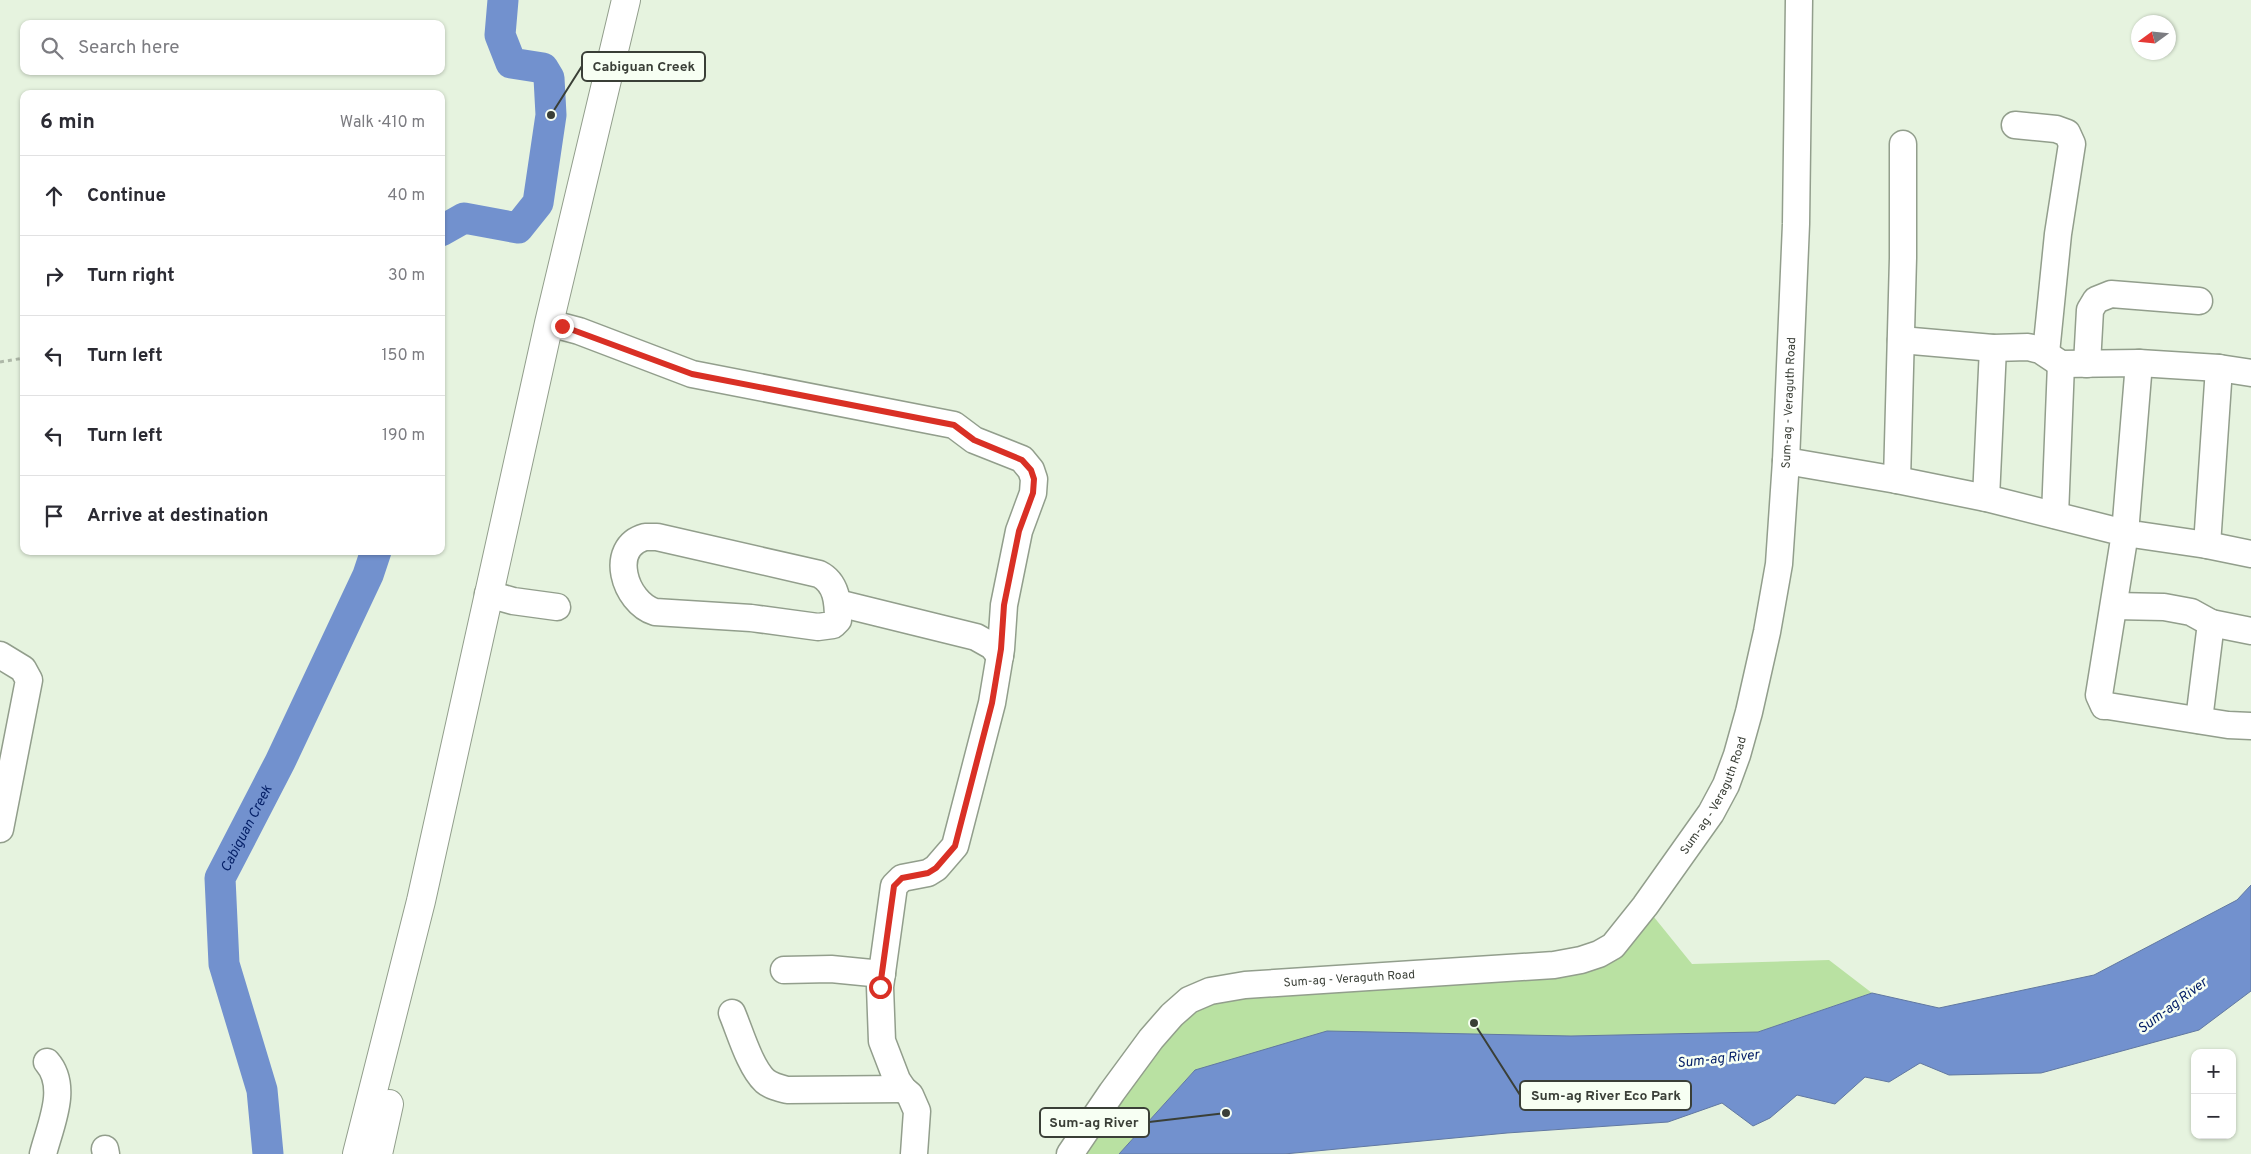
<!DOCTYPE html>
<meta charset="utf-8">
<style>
body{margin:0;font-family:Overpass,sans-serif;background:#f2f2f3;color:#2b2b33}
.controls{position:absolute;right:15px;bottom:15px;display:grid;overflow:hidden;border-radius:10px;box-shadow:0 1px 4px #0004}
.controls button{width:45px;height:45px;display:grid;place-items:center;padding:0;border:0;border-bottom:1px solid #e1e1e2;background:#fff;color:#2b2b33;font:25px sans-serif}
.compass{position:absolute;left:2131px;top:15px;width:45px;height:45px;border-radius:50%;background:#fff;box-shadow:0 1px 4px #0004;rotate:255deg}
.stop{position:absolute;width:15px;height:15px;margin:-11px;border:4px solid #d93025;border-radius:50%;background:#fff}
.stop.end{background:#d93025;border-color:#fff;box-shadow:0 1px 5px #0008}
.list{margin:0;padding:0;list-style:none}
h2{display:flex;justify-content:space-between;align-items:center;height:65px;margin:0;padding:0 20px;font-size:21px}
h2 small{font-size:16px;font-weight:400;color:#7c7c81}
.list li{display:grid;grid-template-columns:32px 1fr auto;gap:15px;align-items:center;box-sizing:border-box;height:80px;padding:0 20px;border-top:1px solid #e1e1e2}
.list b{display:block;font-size:19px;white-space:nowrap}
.list em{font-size:16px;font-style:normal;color:#7c7c81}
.icon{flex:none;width:28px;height:28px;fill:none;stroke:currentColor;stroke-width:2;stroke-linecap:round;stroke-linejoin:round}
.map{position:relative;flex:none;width:2251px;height:1154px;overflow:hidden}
.search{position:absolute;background:#fff;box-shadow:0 1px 4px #0004;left:20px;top:20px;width:425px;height:55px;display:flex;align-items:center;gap:12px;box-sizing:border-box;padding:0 18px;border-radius:10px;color:#7c7c81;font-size:19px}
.panel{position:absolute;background:#fff;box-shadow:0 1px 4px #0004;left:20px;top:90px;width:425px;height:465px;border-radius:10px}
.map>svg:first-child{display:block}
.green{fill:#b9e1a2}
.water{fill:#7291ce;stroke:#6178a1}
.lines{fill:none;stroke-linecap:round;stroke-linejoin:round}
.river{stroke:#7291ce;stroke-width:31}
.minor-casing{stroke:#929e8c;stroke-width:29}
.highway-casing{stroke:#929e8c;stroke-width:30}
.path{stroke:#aeb8a8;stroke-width:3;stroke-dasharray:4 4;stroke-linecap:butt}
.minor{stroke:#fff;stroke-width:26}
.highway{stroke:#fff;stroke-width:28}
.route{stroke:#d93025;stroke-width:6}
.labels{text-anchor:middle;stroke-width:5;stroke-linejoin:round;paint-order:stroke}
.street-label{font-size:12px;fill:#3a3f37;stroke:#f7fff3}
.water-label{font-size:14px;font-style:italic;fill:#062168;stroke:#f7fff3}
.leader{fill:none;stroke:#3a3f37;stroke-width:2}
.callout-dot{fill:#3a3f37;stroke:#f7fff3;stroke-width:2}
.callout{fill:#f7fff3;stroke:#3a3f37;stroke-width:2}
.callout-label{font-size:14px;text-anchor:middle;font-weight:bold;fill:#3a3f37}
</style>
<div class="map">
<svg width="2251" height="1154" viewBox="0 0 2251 1154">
<rect width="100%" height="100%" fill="#e6f3df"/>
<polygon class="green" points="1645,906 1692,964 1829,960 1872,993 1758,1032 1571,1036 1195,1070 1119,1154 1070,1154 1189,1000 1581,960"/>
<polygon class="water" points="2251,885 2251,991 2199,1030 2041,1073 1949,1075 1920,1063 1889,1082 1865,1077 1835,1104 1797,1095 1770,1118 1753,1126 1722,1103 1668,1122 1507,1133 1284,1154 1119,1154 1195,1070 1327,1031 1571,1036 1758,1032 1872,993 1939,1008 2094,975 2237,900"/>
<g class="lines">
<g class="river">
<polyline points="441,231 464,218 518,228 538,203 551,115 549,78 543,68 511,63 500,35 503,0"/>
<path id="s1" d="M268 1154 262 1090 224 964 220 878 280 762 368 575 376 551"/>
</g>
<defs>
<g id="minor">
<polyline points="2015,125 2056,129 2067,133 2072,144 2058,234 2046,353"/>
<polyline points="549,323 579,331 692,374 954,425 974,440 1022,459 1031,470 1034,479 1033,493 1019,531 1004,605 1001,649 992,703 955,846 936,868 928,873 902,878 894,886 880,987 882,1041 897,1080 903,1089 910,1095 917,1111 914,1154"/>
<polyline points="1901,340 1993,348 2028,347 2040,350 2061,364 2139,363 2219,368 2251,373"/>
<polyline points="2139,363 2125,533 2207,545 2251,554"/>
<polyline points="2087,364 2090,310 2096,300 2111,294 2199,301"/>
<polyline points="1786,461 1897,480 1986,498 2125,533 2099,695 2104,706 2108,706 2228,725 2251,726"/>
<polyline points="1897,480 1903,258 1903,144"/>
<polyline points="1986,498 1993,348"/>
<polyline points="2055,515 2061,364"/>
<path d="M645 537H657L819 574C837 583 838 603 838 620L833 625 818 627 751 618 655 612C624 602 608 547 645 537Z"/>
<polyline points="2207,545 2219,368"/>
<polyline points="488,594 513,601 557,607"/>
<polyline points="838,603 976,637 992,646 1000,656"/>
<polyline points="2114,606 2164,607 2191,612 2211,623 2251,631"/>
<polyline points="0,655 23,669 29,680 0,829"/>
<polyline points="2199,720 2211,623"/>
<polyline points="784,970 831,969 882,974"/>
<path d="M732 1013C740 1032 750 1067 765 1081 771 1086 779 1088 787 1090L903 1089"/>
<polyline points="105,1149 106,1154"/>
<path d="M43 1154C50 1126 69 1087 47 1062"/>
<path id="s2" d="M1070 1154 1112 1092 1151 1039 1172 1015 1189 1000 1210 991 1245 985 1554 965 1581 960 1599 954 1613 946 1645 906 1711 813 1726 785 1737 755 1749 712 1767 632 1779 564 1786 461 1796 224 1799 0"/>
</g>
<g id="highway">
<polyline points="357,1154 421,901 549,323 626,0"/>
<polyline points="378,1154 389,1104"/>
</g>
</defs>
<use href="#minor" class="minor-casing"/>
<use href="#highway" class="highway-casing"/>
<polyline class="path" points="0,362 24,358"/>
<use href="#minor" class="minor"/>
<use href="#highway" class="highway"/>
</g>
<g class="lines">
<polyline class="route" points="562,326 692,374 954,425 974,440 1022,460 1031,470 1034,479 1033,493 1019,531 1004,605 1001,649 992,703 955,846 936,868 928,873 902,878 894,886 880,987"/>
</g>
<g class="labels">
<g class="street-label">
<text dy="4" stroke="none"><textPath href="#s2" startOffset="1212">Sum-ag - Veraguth Road</textPath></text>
<text dy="4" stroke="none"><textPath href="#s2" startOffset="808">Sum-ag - Veraguth Road</textPath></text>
<text dy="4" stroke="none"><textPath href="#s2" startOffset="358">Sum-ag - Veraguth Road</textPath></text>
</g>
<g class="water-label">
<text dy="5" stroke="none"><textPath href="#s1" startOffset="338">Cabiguan Creek</textPath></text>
<text transform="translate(2172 1005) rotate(-37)" y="5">Sum-ag River</text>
<text transform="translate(1718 1058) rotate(-6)" y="5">Sum-ag River</text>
</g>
</g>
<path class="leader" d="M551 115L582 66M1474 1023L1520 1095M1226 1113L1149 1122"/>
<g class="callout-dot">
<circle cx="551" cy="115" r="5"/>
<circle cx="1474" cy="1023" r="5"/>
<circle cx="1226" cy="1113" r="5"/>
</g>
<g class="callout">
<rect x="582" y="52" width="123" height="29" rx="5"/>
<rect x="1520" y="1081" width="171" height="29" rx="5"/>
<rect x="1040" y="1108" width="109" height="29" rx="5"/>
</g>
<g class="callout-label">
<text x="644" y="71">Cabiguan Creek</text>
<text x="1606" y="1100">Sum-ag River Eco Park</text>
<text x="1094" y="1127">Sum-ag River</text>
</g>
</svg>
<div class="controls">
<button>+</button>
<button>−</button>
</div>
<svg class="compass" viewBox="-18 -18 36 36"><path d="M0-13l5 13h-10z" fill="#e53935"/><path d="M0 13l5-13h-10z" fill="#7c7c81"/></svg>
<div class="stop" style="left:880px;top:987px"></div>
<div class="stop end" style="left:562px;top:326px"></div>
<div class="search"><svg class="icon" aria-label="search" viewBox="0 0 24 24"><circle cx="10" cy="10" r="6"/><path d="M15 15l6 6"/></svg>Search here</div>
<section class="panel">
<h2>6 min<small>Walk · 410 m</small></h2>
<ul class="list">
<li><svg class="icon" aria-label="ahead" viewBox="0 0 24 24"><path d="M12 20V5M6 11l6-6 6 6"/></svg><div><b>Continue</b></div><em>40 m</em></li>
<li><svg class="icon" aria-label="right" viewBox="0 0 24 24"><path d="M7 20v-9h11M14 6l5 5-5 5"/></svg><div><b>Turn right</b></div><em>30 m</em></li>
<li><svg class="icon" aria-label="left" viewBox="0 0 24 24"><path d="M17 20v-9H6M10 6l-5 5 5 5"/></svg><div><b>Turn left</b></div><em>150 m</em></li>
<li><svg class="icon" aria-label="left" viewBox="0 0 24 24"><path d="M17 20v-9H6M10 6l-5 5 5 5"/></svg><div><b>Turn left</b></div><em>190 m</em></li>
<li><svg class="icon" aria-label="arrive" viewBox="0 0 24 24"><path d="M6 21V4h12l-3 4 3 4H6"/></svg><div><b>Arrive at destination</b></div></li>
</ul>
</section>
</div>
